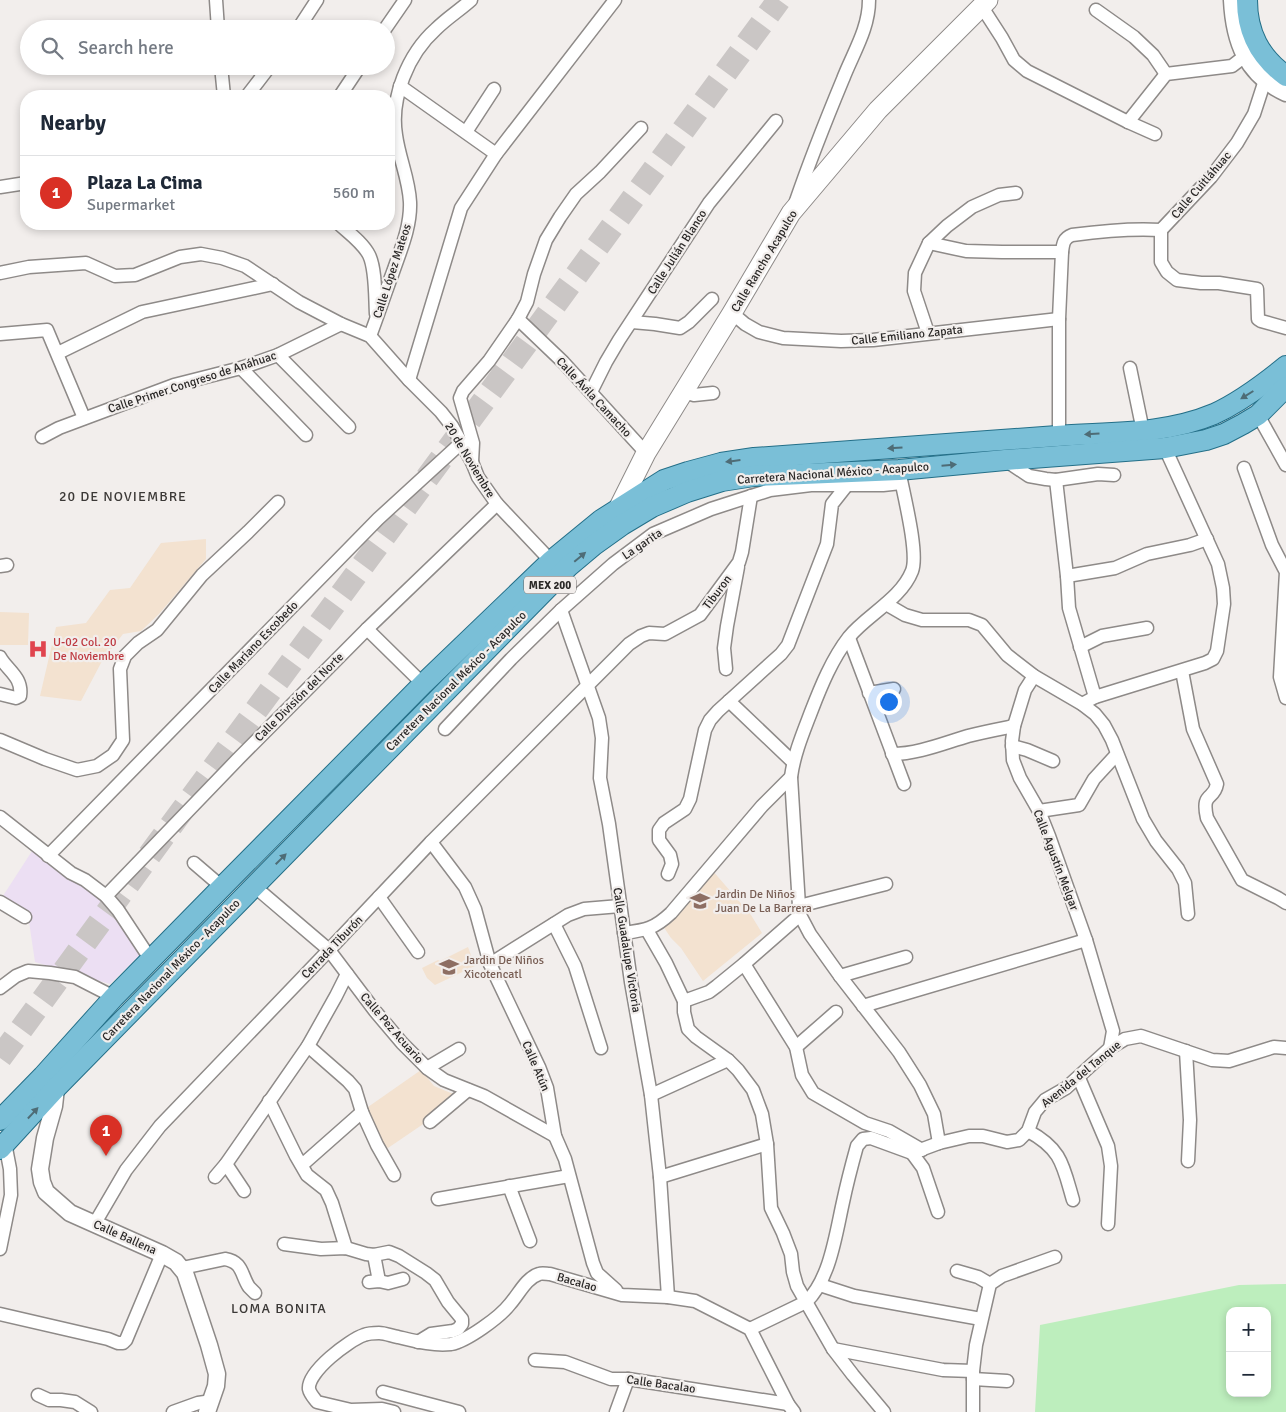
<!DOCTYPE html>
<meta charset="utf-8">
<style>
body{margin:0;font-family:Signika,sans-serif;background:#f6f6f7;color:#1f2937}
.controls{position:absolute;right:15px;bottom:15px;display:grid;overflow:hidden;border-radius:10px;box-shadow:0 2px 8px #0003}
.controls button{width:45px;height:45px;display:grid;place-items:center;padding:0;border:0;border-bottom:1px solid #e0e1e3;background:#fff;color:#1f2937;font:25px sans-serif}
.you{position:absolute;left:888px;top:701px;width:18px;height:18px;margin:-12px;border:4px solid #fff;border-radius:50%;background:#1a73e8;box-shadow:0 0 0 8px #1a73e833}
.badge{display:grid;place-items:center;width:32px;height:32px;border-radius:50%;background:#d93025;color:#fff;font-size:16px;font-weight:700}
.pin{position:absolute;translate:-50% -41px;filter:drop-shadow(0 1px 2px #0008)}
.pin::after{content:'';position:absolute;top:26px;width:18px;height:15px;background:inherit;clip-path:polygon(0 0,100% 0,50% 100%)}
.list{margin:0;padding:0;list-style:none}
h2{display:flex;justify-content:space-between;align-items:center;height:65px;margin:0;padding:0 20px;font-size:21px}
h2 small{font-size:16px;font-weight:400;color:#747a83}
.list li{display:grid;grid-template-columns:32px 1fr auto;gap:15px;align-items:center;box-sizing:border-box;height:75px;padding:0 20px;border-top:1px solid #e0e1e3}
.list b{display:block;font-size:19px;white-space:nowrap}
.list p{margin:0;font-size:16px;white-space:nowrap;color:#747a83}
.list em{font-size:16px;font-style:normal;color:#747a83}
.icon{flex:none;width:28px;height:28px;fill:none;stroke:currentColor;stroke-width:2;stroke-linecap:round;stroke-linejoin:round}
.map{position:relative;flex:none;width:1286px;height:1412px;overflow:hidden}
.search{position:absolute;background:#fff;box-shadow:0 2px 8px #0003;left:20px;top:20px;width:375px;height:55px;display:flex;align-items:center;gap:12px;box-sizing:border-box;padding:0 18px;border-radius:28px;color:#747a83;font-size:19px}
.panel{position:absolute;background:#fff;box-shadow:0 2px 8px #0003;left:20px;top:90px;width:375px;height:140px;border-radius:20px}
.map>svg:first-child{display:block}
.commercial{fill:#ecdff3}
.education{fill:#f3e2d0}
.green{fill:#bdeebd;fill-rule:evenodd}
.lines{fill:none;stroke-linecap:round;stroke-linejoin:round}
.motorway-tunnel{stroke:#cac6c5;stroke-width:24;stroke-dasharray:24 12;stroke-linecap:butt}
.minor-casing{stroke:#8e8a88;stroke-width:15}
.tertiary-casing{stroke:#8e8a88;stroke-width:19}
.secondary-casing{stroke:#8e8a88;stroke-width:21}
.primary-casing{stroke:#246f88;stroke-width:22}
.minor{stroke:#fff;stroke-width:12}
.tertiary{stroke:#fff;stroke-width:16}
.secondary{stroke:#fff;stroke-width:19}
.primary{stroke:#7abfd7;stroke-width:20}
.oneway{fill:#4e6c76}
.labels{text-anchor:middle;stroke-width:4.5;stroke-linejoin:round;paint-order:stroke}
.shield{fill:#f2eeec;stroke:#666362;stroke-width:1}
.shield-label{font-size:11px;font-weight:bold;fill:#2a2827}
.street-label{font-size:12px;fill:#2a2827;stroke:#f2eeec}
.health-label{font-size:12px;fill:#be3a42;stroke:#f2eeec;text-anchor:start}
.education-label{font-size:12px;fill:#785e54;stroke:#f2eeec;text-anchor:start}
.neighbourhood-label{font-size:14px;letter-spacing:1px;fill:#3c3937;stroke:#f2eeec}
</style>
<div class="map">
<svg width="1286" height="1412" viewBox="0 0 1286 1412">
<rect width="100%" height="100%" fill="#f2eeec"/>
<polygon class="commercial" points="34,848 104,896 141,954 110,984 35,962 28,915 1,899"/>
<g class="education">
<polygon points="206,539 206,559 159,614 141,631 123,634 102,661 81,701 40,696 56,627 86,623 110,590 130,588 161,543"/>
<polygon points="0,612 29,613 28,645 0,645"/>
<polygon points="712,870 751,915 762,933 703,981 681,948 671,938 663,926"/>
<polygon points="468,947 475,966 435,985 427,978 422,968 438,960 440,961"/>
<polygon points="421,1070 434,1086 458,1096 435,1116 388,1148 376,1137 368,1107"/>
</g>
<path class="green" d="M1286 1284V1412H1035L1040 1325 1239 1285ZM1230 1311H1267V1393H1230Z"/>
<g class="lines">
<polyline class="motorway-tunnel" points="0,1058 779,0"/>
<defs>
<g id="minor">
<polyline points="216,0 218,29"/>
<polyline points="982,7 1002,38 1014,60 1027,71 1128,122 1155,134"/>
<polyline points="1096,10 1134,37 1153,55 1166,74"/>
<polyline points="298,29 317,0"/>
<polyline points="385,29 405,0"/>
<polyline points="221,66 224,96"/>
<polyline points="400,86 496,154"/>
<polyline points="247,96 270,66"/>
<polyline points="340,96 360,66"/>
<polyline points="1128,122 1166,74 1232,66 1245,56"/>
<polyline points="466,132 494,89"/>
<polyline points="0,187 26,183"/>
<path d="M796 201C810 160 826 120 843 79 853 53 869 29 869 0"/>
<path d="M339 224C349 233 363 243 369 255 376 269 375 298 376 314"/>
<polyline points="1161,230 1161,262 1167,272 1177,280 1201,283 1219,283 1257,289 1258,319 1261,321 1286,328"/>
<polyline points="929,243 966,251 1002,252 1062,252"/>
<polyline points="0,273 29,267 86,263 115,276 135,275 180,257 201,254 222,258 245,266 299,302 341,324 370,336 409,380 441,412 452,426 472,462 478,477 497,504 551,561"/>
<polyline points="732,313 745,324 759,332 783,338 841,341 873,340 1059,319"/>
<polyline points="518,319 563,362 646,453"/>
<polyline points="632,322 655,324 680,328 689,322 712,299"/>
<polyline points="928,333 914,291 915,273 929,243 947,226 972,207 999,195 1016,193"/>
<polyline points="0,334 47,330 84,418"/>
<path d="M370 336C378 315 385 293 393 272 401 249 411 226 410 202 409 179 399 158 396 135 390 98 408 54 436 29 447 18 460 10 471 0"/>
<polyline points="58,353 142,312 273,284"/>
<polyline points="278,355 349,427"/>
<polyline points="241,368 306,435"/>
<polyline points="1130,368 1143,431"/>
<polyline points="409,380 461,208 496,154 615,0"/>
<polyline points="591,392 606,362 619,340 709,203 776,121"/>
<polyline points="684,392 694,395 713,393"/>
<polyline points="1258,415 1286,465"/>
<path d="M1059 436V319L1062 252C1063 243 1064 238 1072 235 1102 231 1131 228 1161 230L1211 177 1237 143 1254 114 1265 80"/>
<polyline points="42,437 59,428 174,385 241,368 278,355 341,324"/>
<polyline points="1005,460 1029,476 1046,479 1056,480 1098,474 1114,475"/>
<polyline points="472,462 473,443 460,398 463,391 489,361 518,319 527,302 534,274 546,240 560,217 576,194 600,172 641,128"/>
<polyline points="1244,468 1272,545 1286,572 1280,677 1286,698"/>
<path d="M899 470C903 492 919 553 912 571 901 599 867 615 849 637 832 659 821 686 811 712 803 733 794 754 791 777L799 906 800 915 810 934 840 976 899 1052 920 1085 934 1114 939 1143"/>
<polyline points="1056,480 1067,576 1069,608 1095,697"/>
<polyline points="0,566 7,565"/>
<polyline points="1067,576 1115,568 1147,554 1190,545 1207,539"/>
<polyline points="886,604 905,615 922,620 969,620 982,625 1007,655 1034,676 1082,704 1095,714 1104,725 1112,740 1143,819 1156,841 1178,869 1185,883 1188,914"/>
<polyline points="561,610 599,718 602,738 600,778 609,824 631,982 651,1095 660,1177 668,1297"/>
<polyline points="367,629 423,684"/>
<polyline points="849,638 904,784"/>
<polyline points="1080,647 1102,636 1147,628"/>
<path d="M0 657C7 670 23 677 20 696L16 698 0 694"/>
<polyline points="726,669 724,648 727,626 738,567"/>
<path d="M1182 671 1193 729 1217 784C1214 801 1201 791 1207 818L1242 880 1278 898 1286 903"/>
<polyline points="1034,676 1025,690 1014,726 1012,741 1013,760 1020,778 1039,811 1049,836 1086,940 1113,1031 1110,1048"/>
<polyline points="869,693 894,689"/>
<polyline points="729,701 793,762"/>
<polyline points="1082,704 1095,697 1205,663 1213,659 1217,651 1224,604 1223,588 1218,564 1165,448"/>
<polyline points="445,729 511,659 561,610 613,564 653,534 711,509 770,490 811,485 883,485 901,483"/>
<polyline points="0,740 45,759 77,770 97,766 113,755 123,740 120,669 125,656 138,643 157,630 202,575 248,532 278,502"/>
<polyline points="1012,746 1027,750 1053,761"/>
<path d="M892 754C918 754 944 743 968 736 983 732 999 729 1014 726"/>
<polyline points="1039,811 1079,805 1094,779 1117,754"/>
<polyline points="0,817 71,873 85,880 106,896 118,910 151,960"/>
<polyline points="431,842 465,887 475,909 490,964 539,1067 547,1088 555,1136 565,1159 593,1263 597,1273 616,1290"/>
<polyline points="48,856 378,519 461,443"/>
<polyline points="194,863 222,887"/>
<polyline points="668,874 672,864 670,855 659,840 659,830 664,823 685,809 690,799 705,730 710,720 718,711 781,654 788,645 827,544 832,504 847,485"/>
<polyline points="254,886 329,950 375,1011 402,1043 427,1068 444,1080 484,1096 555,1136"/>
<polyline points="106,896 237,760 367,629 497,504"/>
<polyline points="379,897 418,952"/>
<polyline points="0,902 25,917"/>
<polyline points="799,906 886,884"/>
<polyline points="554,924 575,966 601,1048"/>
<polyline points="647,930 666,963 684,1001 684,1012 688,1029 696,1037 728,1060 738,1070 753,1090 762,1114 767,1144 771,1208 783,1233 791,1254 793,1272 797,1286 833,1349 853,1375 884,1412"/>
<path d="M624 933C646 930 654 929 671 913L762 806 791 777"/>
<polyline points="490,964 568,915 584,909 620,906"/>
<polyline points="744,964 796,1047 802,1075 813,1093 865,1123 889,1131 922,1150"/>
<polyline points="840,976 906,957"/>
<polyline points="0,988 16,976 28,971 50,973 75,977 114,997"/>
<polyline points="684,1001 709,992 717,986 744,964 800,915"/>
<polyline points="863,1006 1086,940"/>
<polyline points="308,1046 348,1081 355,1089 362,1112 377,1145 394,1175"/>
<polyline points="796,1047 836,1012"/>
<polyline points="1186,1051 1190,1120 1188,1161"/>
<polyline points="427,1068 459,1049"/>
<polyline points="1079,1078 1108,1146 1111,1166 1108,1224"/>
<polyline points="651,1095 728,1060"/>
<polyline points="269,1101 296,1156 307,1175 326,1190 332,1203 346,1248"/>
<polyline points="430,1122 468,1090"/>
<path d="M1028 1131C1062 1149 1063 1166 1073 1200"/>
<polyline points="912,1153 923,1168 938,1212"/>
<polyline points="226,1164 244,1191"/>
<polyline points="302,1165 362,1112"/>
<polyline points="215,1177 226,1164 308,1046 336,996 347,974"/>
<polyline points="660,1177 767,1144"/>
<polyline points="509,1186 530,1241"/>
<polyline points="438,1199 569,1176"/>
<polyline points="95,1223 126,1170 160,1126 329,950 431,842 629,644 641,636 649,633 665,634 700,615 739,562 742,552 751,496"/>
<polyline points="284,1244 321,1249 346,1248 366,1254 374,1255 389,1252 399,1256 426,1273 435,1280 448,1302 462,1319 462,1324 458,1329 453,1331 431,1334 418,1342"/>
<polyline points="0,1249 11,1195 10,1169 5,1143 3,1140"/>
<polyline points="374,1255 379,1281"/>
<path d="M182 1268 225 1259C243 1262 241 1275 249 1287 251 1289 253 1291 255 1293"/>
<polyline points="957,1271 978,1277 990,1284"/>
<polyline points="369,1282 379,1281 388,1283 403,1279"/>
<polyline points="820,1285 854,1296 981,1319"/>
<polyline points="0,1314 108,1339 118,1343 123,1343 126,1340 162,1254"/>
<path d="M750 1329 806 1302C830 1280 836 1233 843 1202 847 1183 852 1164 857 1146L863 1139 871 1138 912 1153 939 1143 969 1136H983L1007 1142 1019 1140 1028 1131 1035 1112 1045 1100 1066 1088 1110 1048 1125 1039 1141 1036 1212 1060 1229 1061 1274 1047 1286 1048"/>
<polyline points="833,1349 943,1370 973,1371"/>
<polyline points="535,1360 565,1362 611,1379 628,1379 788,1404"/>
<polyline points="973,1379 1007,1381"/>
<polyline points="383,1392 459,1412"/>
<polyline points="38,1395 49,1400 61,1400 75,1402 91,1412"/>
<polyline points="173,1412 198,1403 212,1401"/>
<path d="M394 1412 382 1409 351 1410 317 1402C314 1398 310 1394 309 1389 307 1372 349 1340 364 1335 369 1333 375 1333 379 1333 385 1333 392 1336 398 1337 415 1341 433 1346 451 1344 467 1341 500 1317 510 1304 519 1294 526 1278 539 1274 542 1273 547 1274 550 1274L622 1295 668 1297 695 1301 750 1329 788 1404 794 1412"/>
<polyline points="616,1412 628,1379"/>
<polyline points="973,1412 973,1371 976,1345 990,1284 1002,1276 1055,1257"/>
</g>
<g id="tertiary">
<path d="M1232 0C1234 41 1246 75 1286 93"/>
<polyline points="52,1085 56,1088 54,1106 45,1138 40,1169 42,1182 46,1192 70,1213 162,1254 176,1262 185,1273 209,1345 217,1374 216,1386 207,1412"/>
</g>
<polyline id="secondary" points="619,507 646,453 732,313 791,213 878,110 988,0"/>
<g id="primary">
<path d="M1247 0C1247 33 1260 57 1286 76"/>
<path d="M0 1120 43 1076 114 997 222 887 423 684 551 561 601 520 664 480 688 472 721 463 754 458C855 451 956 443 1057 436 1109 432 1164 435 1214 414 1240 402 1264 384 1286 366"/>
<polyline points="0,1149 56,1088 569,566 594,545 622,525 652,507 687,492 722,481 754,476 899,470 1005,460 1165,448 1206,440 1224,434 1243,424 1258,415 1286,387"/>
</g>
</defs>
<use href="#minor" class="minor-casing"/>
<use href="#tertiary" class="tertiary-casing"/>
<use href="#secondary" class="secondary-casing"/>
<use href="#primary" class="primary-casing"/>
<use href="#minor" class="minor"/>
<use href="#tertiary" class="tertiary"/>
<use href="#secondary" class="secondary"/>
<use href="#primary" class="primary"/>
</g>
<defs><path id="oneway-solid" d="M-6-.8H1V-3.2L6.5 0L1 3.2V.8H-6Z" transform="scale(1.25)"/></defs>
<g class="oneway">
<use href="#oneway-solid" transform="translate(1247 395) rotate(148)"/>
<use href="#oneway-solid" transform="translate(1092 434) rotate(177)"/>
<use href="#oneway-solid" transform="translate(895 448) rotate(176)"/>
<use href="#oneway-solid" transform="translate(733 461) rotate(173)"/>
<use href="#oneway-solid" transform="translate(949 465) rotate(-5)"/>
<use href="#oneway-solid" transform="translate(580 557) rotate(-40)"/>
<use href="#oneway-solid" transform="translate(281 859) rotate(-45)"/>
<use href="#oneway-solid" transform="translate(33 1113) rotate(-47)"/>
</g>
<defs>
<symbol id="hospital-bare" viewBox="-9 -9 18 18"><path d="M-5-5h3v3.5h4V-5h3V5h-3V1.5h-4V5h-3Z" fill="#e0444e" stroke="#f2eeec" stroke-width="2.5" paint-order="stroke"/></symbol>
<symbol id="school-bare" viewBox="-9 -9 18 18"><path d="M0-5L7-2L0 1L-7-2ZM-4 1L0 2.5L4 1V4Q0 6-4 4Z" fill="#8d6e63" stroke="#f2eeec" stroke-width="2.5" paint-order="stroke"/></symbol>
</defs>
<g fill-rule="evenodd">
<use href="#hospital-bare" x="24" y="635" width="28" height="28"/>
<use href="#school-bare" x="686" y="887" width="28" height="28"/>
<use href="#school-bare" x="435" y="953" width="28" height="28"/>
</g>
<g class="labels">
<rect class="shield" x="524" y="576.5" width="52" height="17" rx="4"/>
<g class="shield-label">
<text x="550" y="589">MEX 200</text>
</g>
<g class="street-label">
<text transform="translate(1201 185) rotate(-49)" y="4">Calle Cuitláhuac</text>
<text transform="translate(677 252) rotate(-57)" y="4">Calle Julián Blanco</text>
<text transform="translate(764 261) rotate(-59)" y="4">Calle Rancho Acapulco</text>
<text transform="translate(392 271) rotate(-72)" y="4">Calle López Mateos</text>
<text transform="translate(907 335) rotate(-6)" y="4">Calle Emiliano Zapata</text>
<text transform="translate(192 382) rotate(-18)" y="4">Calle Primer Congreso de Anáhuac</text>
<text transform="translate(594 397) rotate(47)" y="4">Calle Ávila Camacho</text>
<text transform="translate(470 460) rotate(59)" y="4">20 de Noviembre</text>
<text transform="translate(833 473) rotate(-4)" y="4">Carretera Nacional México - Acapulco</text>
<text transform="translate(642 544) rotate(-34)" y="4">La garita</text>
<text transform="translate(717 592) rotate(-53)" y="4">Tiburon</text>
<text transform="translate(253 647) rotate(-46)" y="4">Calle Mariano Escobedo</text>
<text transform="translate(456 681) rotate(-45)" y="4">Carretera Nacional México - Acapulco</text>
<text transform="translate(299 697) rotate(-45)" y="4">Calle División del Norte</text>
<text transform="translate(1056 860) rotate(69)" y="4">Calle Agustín Melgar</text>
<text transform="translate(332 947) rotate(-46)" y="4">Cerrada Tiburón</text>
<text transform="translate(627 950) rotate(81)" y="4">Calle Guadalupe Victoria</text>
<text transform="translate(171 970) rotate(-46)" y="4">Carretera Nacional México - Acapulco</text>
<text transform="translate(392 1028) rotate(49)" y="4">Calle Pez Acuario</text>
<text transform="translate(536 1066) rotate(67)" y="4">Calle Atún</text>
<text transform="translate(1081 1074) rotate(-39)" y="4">Avenida del Tanque</text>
<text transform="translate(125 1237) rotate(24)" y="4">Calle Ballena</text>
<text transform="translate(577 1282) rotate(16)" y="4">Bacalao</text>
<text transform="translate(661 1384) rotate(8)" y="4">Calle Bacalao</text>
</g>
<g class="health-label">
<text x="53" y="646">U-02 Col. 20<tspan x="53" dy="14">De Noviembre</tspan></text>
</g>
<g class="education-label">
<text x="715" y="898">Jardin De Niños<tspan x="715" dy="14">Juan De La Barrera</tspan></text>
<text x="464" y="964">Jardin De Niños<tspan x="464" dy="14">Xicotencatl</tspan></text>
</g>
<g class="neighbourhood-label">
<text x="123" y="501">20 DE NOVIEMBRE</text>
<text x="279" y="1313">LOMA BONITA</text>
</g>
</g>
</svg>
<div class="controls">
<button>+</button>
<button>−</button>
</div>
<div class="you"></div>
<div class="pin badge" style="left:106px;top:1156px">1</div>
<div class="search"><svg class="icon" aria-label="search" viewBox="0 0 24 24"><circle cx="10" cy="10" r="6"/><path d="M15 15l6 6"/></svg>Search here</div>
<section class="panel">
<h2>Nearby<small></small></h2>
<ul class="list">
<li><span class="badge">1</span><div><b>Plaza La Cima</b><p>Supermarket</p></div><em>560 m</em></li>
</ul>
</section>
</div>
